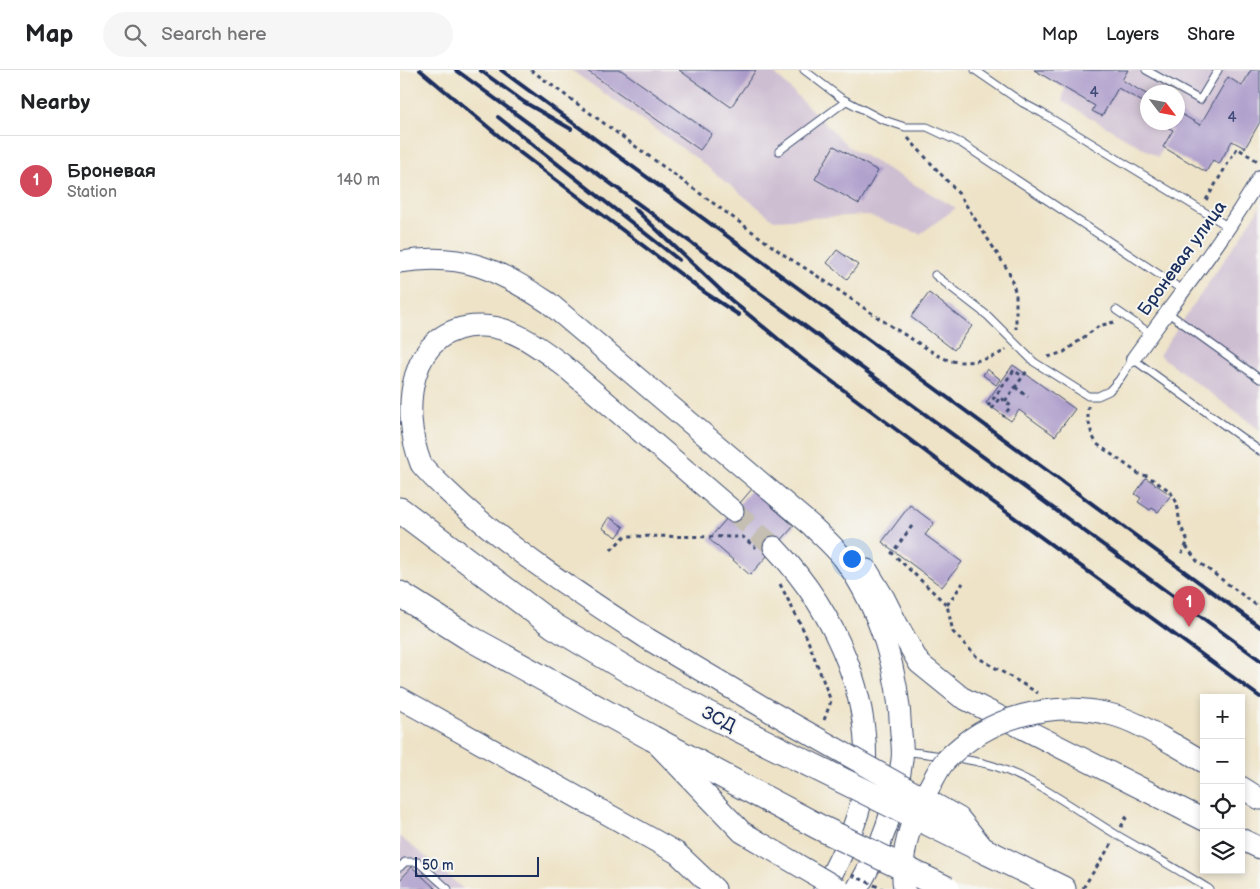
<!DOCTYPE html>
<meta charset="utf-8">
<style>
body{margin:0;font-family:"Balsamiq Sans",sans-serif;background:#f6f6f6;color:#202124}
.controls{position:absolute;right:15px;bottom:15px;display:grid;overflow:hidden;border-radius:0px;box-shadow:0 2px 8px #0003}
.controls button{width:45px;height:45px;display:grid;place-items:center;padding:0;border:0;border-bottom:1px solid #e0e0e0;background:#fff;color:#202124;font:25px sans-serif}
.compass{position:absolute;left:740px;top:15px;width:45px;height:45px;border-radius:50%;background:#fff;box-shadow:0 2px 8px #0003;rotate:122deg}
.scale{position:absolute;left:15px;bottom:12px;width:124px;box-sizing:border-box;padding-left:5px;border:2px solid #1b2f5e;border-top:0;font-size:14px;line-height:18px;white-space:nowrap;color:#1b2f5e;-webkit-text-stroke:4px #f6f6f2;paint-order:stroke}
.you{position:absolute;left:451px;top:488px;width:18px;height:18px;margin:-12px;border:4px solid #fff;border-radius:50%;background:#1a73e8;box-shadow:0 0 0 8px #1a73e833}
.badge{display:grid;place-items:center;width:32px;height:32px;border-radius:50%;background:#d1495b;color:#fff;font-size:16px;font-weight:700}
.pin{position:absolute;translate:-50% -41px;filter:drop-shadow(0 1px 2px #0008)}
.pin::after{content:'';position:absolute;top:26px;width:18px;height:15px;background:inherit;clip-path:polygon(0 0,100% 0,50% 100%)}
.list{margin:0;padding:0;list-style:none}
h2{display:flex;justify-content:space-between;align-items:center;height:65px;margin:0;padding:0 20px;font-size:21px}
h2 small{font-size:16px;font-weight:400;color:#757577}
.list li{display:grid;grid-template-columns:32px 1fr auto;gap:15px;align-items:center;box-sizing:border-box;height:90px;padding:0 20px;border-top:1px solid #e0e0e0}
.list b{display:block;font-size:19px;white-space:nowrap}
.list p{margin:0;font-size:16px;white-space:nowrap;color:#757577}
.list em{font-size:16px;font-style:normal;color:#757577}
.icon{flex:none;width:28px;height:28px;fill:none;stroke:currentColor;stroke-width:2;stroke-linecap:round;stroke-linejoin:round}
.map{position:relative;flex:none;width:860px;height:819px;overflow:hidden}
header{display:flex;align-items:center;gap:30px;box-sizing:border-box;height:70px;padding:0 25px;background:#fff;border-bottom:1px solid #e0e0e0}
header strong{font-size:24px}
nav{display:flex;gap:28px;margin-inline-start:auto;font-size:18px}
.search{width:350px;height:45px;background:#f6f6f6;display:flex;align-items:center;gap:12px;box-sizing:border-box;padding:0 18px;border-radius:28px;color:#757577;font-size:19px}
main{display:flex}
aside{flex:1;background:#fff}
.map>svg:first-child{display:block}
.industrial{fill:#cebed2;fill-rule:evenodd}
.building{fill:#ac9bca}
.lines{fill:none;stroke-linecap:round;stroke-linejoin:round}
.primary-tunnel{stroke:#c4bfb2;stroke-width:21;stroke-dasharray:21 11;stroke-linecap:butt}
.service-casing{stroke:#3b4a6e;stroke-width:9}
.minor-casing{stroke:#3b4a6e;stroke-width:16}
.primary-casing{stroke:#3b4a6e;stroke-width:23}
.motorway-casing{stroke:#3b4a6e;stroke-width:27}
.path{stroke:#3b4a6e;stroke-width:3;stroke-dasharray:4 4;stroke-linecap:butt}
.service{stroke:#fff;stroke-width:7}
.minor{stroke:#fff;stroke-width:14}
.primary{stroke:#fff;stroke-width:21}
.motorway{stroke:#fff;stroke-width:25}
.rail{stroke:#1b2f5e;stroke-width:4}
.primary-bridge-casing{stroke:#3b4a6e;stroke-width:23;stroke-linecap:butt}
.motorway-bridge-casing{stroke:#3b4a6e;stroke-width:27;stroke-linecap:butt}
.path-bridge{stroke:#3b4a6e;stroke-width:3;stroke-dasharray:4 4;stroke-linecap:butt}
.primary-bridge{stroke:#fff;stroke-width:21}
.motorway-bridge{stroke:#fff;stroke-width:25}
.labels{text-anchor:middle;stroke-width:4;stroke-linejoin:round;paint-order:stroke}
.number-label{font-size:15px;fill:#3f4a79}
.street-label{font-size:18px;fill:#1b2f5e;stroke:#f6f6f2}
</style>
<header>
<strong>Map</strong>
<div class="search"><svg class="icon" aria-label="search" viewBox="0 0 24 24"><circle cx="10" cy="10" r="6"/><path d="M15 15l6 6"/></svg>Search here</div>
<nav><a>Map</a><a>Layers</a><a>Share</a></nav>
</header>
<main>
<aside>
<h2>Nearby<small></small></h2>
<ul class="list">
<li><span class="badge">1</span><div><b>Броневая</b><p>Station</p></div><em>140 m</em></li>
</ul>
</aside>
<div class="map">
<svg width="860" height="819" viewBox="0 0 860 819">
<rect width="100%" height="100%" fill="#f6f6f2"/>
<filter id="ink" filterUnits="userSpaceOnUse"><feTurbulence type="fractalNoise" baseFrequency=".02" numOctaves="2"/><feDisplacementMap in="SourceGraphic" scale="10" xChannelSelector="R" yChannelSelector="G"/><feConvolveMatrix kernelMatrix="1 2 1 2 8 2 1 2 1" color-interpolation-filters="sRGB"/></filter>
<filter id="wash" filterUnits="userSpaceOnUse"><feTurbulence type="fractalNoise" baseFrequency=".0096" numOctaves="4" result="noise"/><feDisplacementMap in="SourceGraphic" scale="20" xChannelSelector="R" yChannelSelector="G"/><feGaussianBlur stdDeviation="1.12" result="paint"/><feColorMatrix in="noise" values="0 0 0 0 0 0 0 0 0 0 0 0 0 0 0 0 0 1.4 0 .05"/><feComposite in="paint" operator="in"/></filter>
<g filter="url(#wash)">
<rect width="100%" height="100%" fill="#eee3c7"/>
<g class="industrial">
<polygon points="171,0 371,0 449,77 556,138 520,164 467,145 374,150 296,88"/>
<path d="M634 0H860L832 71 819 94 813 91 806 102 763 77 758 87 662 31 665 18ZM748 22H778V52H748Z"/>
<polygon points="860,136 860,360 759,285 854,147"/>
<polygon points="0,767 34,793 63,819 0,819"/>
</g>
<g id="blocks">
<g class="building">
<polygon points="186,0 221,0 312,64 300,80"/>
<polygon points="279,0 356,0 331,37"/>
<polygon points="634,0 728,0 722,10 748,25 748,35 718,18 702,46 692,41 695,36"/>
<polygon points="851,0 860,0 860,52 845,78 832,71 819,94 813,90 806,102 763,77 773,60 767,57 770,52 778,52 778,42 800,55 828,7 842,16"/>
<polygon points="434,76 478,101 459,134 415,109"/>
<polygon points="437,180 458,195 447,209 427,193"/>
<polygon points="529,223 572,256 554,280 511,247"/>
<polygon points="613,295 675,339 655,366 619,340 611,351 586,333"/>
<polygon points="587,299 600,309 596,315 583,305"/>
<polygon points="746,408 771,425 758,442 752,438 750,440 738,432 741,428 735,424"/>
<polygon points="352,419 394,456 350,505 309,469"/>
<polygon points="510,435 534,453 525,465 562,492 542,517 482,472"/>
<polygon points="209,447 224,457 217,467 202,458"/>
<polygon points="12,797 36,819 0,819 0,810"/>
</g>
</g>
</g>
<g filter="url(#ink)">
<use href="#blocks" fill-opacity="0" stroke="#3b4a6e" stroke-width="1"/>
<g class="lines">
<polyline class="primary-tunnel" points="333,441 374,477"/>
<defs>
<g id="service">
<polyline points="404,0 441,28 481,49 505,57 527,57 561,73 784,221"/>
<polyline points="575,0 623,33 642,43 829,157"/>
<polyline points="746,0 800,30 818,0"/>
<polyline points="379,81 446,31"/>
<polyline points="535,205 588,246 634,292 688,326 698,326 709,321 719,310 733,289 860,381"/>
<polyline points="716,240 751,264"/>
<polyline points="767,242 860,309"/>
<path d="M504 681C533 685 565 687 594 696 639 711 677 741 717 765 748 783 779 800 809 819"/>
<polyline points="0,797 5,792 18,792 48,819"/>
</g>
<path id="minor" d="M733 289C776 229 823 171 860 107"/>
<g id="primary">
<path d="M0 192C63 182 97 199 149 233L412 456C422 466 435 477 444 489 480 539 499 602 501 664 502 672 503 682 502 690 496 736 481 779 457 819"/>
<path d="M374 477C437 543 478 636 462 727 457 756 438 793 424 819"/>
<polyline points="467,500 484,528 497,554 519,593 561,627 804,750"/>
<path d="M248 569C184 527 118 485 61 434 48 421 32 408 21 394 0 341 8 257 79 256 111 255 139 277 163 295L333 441"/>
<polyline points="0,628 277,783 315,819"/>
<polyline points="775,675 804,692"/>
<polyline points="841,717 860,729"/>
<polyline points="841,769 860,778"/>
</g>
<g id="motorway">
<polyline points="0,440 154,556 231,602"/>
<polyline points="0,524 68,567 252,668"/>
<polyline points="587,782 663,819"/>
</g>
</defs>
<use href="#service" class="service-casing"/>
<use href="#minor" class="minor-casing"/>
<use href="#primary" class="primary-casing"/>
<use href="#motorway" class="motorway-casing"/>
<g class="path">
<path d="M131 0 387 187C431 213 471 245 515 271 525 277 537 286 548 290 563 295 594 290 606 279"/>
<polyline points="508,68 559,124 609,202 616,224 616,259"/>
<polyline points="806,130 837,78 859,92"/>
<polyline points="648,287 664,282 699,256 714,252"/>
<polyline points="615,317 628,327"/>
<polyline points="605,331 627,301"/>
<polyline points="588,336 614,300 623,307"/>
<polyline points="688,336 688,349 692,365 697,374 739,404 747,406 770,421 777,433 780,455 788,471 782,483"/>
<polyline points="592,339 600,327 611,336 603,347"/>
<polyline points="512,456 492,483 547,535 553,562 577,587 638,623"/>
<polyline points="786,476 797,491 860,538"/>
<polyline points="211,480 225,466 343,467 356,478"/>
<polyline points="380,514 405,563 431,631 423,653"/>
<polyline points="547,535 563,513"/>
<polyline points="721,757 727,746"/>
<polyline points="683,818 712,773"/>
</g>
<use href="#service" class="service"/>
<use href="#minor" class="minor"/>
<use href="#primary" class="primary"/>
<use href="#motorway" class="motorway"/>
<g class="rail">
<polyline points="20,0 106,72 307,224 339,245"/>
<polyline points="56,0 860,590"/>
<polyline points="80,0 124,32 171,59"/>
<polyline points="101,0 860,557"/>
<polyline points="98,47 279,190"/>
<polyline points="234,138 331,230 401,288 582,424 860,627"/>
</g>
<defs>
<g id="primary-bridge">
<polyline points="248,569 373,643 559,748 585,780"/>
<polyline points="259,676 342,762 439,819"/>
<path d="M504 819C499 788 511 746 527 721 533 711 538 699 545 691 588 646 654 629 713 645 735 651 755 664 775 675"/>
</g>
<g id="motorway-bridge">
<polyline points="231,602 304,642 587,782"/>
<polyline points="252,668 419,757 547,819"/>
</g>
</defs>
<use href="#primary-bridge" class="primary-bridge-casing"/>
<use href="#motorway-bridge" class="motorway-bridge-casing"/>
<polyline class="path-bridge" points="452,805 483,819"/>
<use href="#primary-bridge" class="primary-bridge"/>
<use href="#motorway-bridge" class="motorway-bridge"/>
</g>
</g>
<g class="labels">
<g class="number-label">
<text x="694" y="27">4</text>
<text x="832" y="52">4</text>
</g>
<g class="street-label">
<text transform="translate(782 188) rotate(-54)" y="6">Броневая улица</text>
<text transform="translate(319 649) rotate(27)" y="6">ЗСД</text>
</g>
</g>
</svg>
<div class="controls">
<button>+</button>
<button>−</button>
<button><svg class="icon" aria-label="locate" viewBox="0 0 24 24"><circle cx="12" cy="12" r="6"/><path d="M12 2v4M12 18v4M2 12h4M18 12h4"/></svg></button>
<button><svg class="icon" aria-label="layers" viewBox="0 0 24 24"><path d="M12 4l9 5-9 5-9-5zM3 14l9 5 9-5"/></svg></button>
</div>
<svg class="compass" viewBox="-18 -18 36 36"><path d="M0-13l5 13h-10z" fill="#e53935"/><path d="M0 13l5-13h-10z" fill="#757577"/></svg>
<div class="scale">50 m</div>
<div class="you"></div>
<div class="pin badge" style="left:789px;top:557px">1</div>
</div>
</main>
